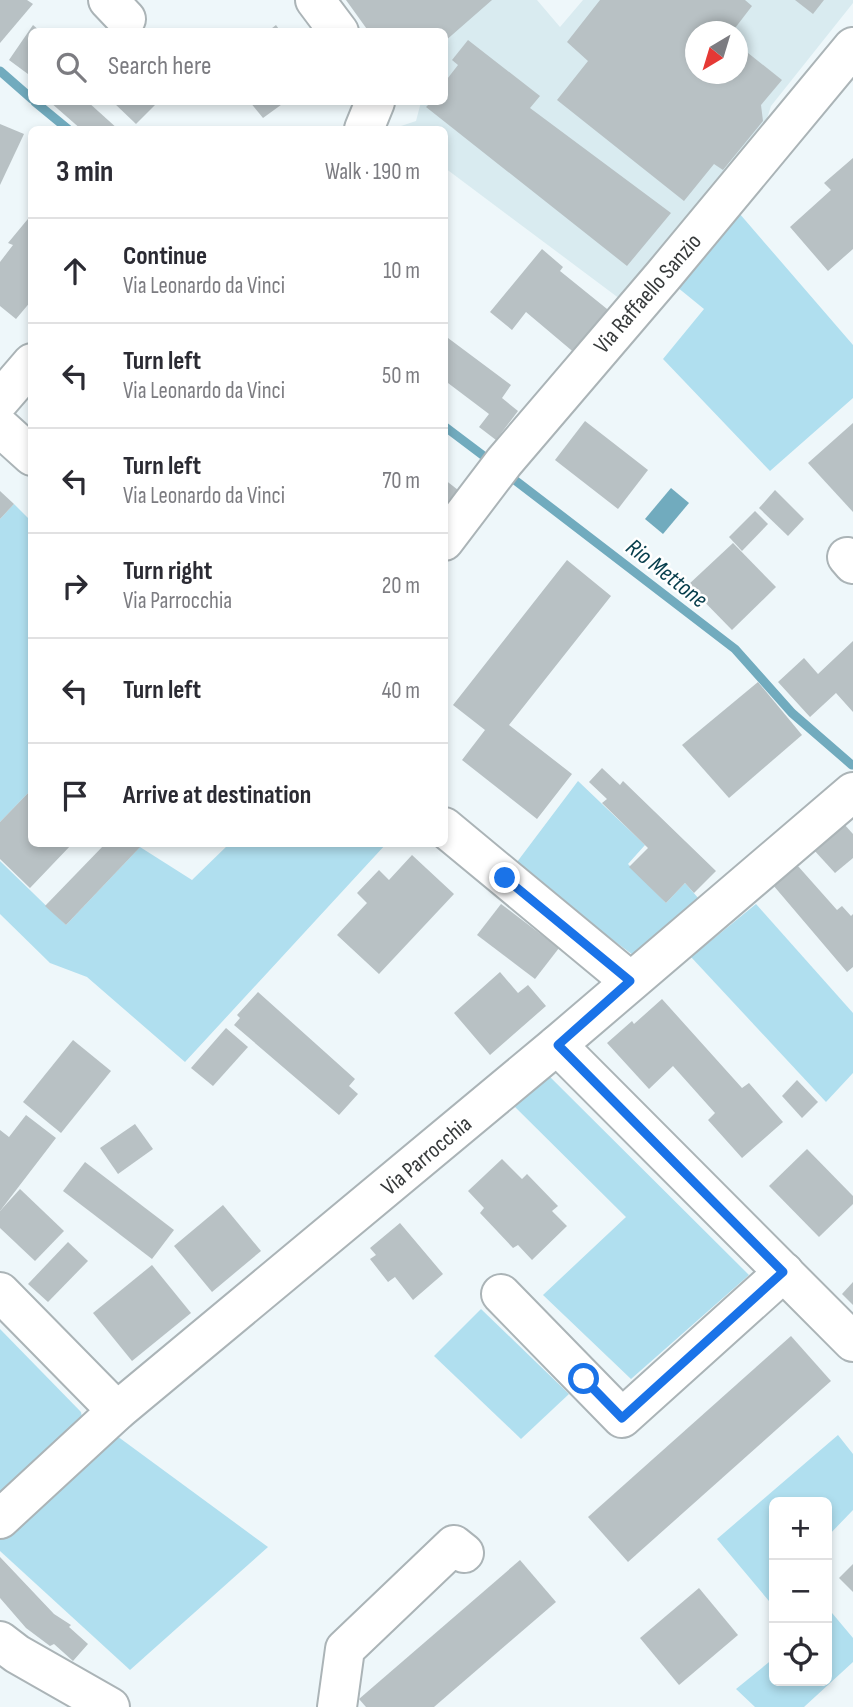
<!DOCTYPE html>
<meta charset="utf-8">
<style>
body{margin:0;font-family:"Sofia Sans Condensed",sans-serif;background:#f2f2f3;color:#2b2b33}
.controls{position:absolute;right:21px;bottom:21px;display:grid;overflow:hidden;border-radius:10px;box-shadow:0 4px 10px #0003}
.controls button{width:63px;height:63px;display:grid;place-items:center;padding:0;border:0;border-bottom:2px solid #e1e1e2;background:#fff;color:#2b2b33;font:35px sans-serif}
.compass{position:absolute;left:685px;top:21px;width:63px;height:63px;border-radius:50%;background:#fff;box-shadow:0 4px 10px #0003;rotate:218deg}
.stop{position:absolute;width:21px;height:21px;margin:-16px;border:5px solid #1a73e8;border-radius:50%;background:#fff}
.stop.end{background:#1a73e8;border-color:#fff;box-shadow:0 2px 7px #0008}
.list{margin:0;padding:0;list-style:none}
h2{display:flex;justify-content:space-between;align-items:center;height:91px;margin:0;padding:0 28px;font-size:30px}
h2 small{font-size:23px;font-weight:400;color:#7c7c81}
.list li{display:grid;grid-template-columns:46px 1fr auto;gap:21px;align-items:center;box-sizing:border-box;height:105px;padding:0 28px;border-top:2px solid #e1e1e2}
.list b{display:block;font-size:26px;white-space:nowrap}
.list p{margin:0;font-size:23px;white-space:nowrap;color:#7c7c81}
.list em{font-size:23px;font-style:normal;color:#7c7c81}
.icon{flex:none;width:38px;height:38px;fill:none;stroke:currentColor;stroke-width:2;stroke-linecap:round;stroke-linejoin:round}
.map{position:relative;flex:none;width:853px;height:1707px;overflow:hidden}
.search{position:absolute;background:#fff;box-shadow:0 4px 10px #0003;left:28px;top:28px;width:420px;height:77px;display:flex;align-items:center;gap:18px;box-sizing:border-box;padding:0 24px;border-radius:10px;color:#7c7c81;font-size:26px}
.panel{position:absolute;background:#fff;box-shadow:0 4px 10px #0003;left:28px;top:126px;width:420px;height:721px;border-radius:10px}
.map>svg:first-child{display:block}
.built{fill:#d9ebf0;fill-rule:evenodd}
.green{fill:#b0dfef}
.water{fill:#71abbe}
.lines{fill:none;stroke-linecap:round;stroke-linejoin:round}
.stream{stroke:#71abbe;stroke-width:9}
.building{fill:#b8c1c4}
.minor-casing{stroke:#abb4b7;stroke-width:42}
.minor{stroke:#fff;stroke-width:38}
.route{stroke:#1a73e8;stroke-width:9}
.labels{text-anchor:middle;stroke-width:5;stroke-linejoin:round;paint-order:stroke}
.street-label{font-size:23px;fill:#373a3b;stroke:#fff}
.water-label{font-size:24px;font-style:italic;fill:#073e4c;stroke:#fff}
</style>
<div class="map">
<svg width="853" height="1707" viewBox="0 0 853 1707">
<rect width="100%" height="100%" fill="#eef7fa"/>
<path class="built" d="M346 0H537L560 27 583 0H853V3L771 106 764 128 624 302 445 168 444 130 392 129 416 121 421 102H444V32ZM696 32H738V74H696Z"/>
<g class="green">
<polygon points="739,213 853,345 853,398 770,471 663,359 704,309 677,287"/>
<polygon points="14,504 31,521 32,789 0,822 0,519"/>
<polygon points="578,781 645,845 628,864 666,903 685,883 699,899 633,955 514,866"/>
<polygon points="229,844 386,844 185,1062 87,977 50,963 0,914 0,861 66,925 140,847 192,880"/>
<polygon points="756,904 853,1013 853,1073 826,1102 691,957"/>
<polygon points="544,1071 749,1275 631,1379 543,1295 626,1217 512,1104"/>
<polygon points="481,1309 569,1394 521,1439 434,1356"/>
<polygon points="0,1329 81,1412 82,1417 0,1497"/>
<polygon points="102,1425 268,1547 130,1670 0,1551 0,1519"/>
<polygon points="838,1435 853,1454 853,1510 827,1537 827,1502 774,1502 774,1607 717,1539"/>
<polygon points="827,1607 853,1638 853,1662 804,1707 755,1707 736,1689 774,1658 774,1681 827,1681"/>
</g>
<polygon class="water" points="671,488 689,503 663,534 645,519"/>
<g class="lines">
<g class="stream">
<polyline points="0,71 32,99"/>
<polyline points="35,102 69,130"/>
<polyline points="444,426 493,463"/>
<polyline points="507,474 735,649 792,713 852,765"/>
</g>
</g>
<g class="building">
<polygon points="0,0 27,0 33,4 0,43"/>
<polygon points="346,0 492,0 444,42 444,32 369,32"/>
<polygon points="600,0 745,0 752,6 732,32 696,32 696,74 738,74 738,45 782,80 761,105 763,121 723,170 714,164 684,201 557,100 588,61 567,42"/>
<polygon points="795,0 824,0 813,14"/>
<polygon points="33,25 41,32 32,32 32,77 9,60"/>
<polygon points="276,25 281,32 267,32"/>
<polygon points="468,40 540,96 530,108 671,213 627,266 426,107 431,102 444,102 444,83 458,65 452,60"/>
<polygon points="50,102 88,102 119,130 82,130"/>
<polygon points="113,102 158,102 136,124"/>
<polygon points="250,102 285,102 263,118"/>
<polygon points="0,124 24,134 0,185"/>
<polygon points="853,158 853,249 828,271 790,227 831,190 824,183"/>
<polygon points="32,214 32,300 16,319 0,306 0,262 13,245 8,243"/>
<polygon points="542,249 563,267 560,271 612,313 577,355 526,312 512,330 490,312"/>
<polygon points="444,335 511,385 502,398 518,411 496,440 479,427 489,414 444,380"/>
<polygon points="585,421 648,470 618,509 555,460"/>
<polygon points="853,423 853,512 808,463"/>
<polygon points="444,479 458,490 444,506"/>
<polygon points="775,490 804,519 788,536 759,508"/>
<polygon points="0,491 14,504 0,519"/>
<polygon points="755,511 768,524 742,551 729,537"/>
<polygon points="733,543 776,587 732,630 688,585"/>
<polygon points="567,560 611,596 509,725 572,774 537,819 462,760 485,730 453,705"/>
<polygon points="853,641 853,712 836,693 810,717 778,682 804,658 818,674"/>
<polygon points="758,682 802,735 729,798 682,745"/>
<polygon points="602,768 620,785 623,781 716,871 694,893 685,883 666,903 629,867 648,848 602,803 607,799 589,782"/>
<polygon points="32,789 32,844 72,844 30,888 0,859 0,822"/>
<polygon points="843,823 853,834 853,858 835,873 813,849"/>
<polygon points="105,844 143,844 66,925 45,906"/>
<polygon points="412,855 454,894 379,974 337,935 367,903 357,893 379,870 389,880"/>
<polygon points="797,865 837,910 842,906 851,916 853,914 853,967 847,972 773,885"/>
<polygon points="501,904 559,948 535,979 477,935"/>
<polygon points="500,972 518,993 528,985 546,1006 490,1055 454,1013"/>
<polygon points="258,992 355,1079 349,1086 358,1094 339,1115 234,1025 240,1018 237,1015"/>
<polygon points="662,999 742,1088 749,1083 783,1122 742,1158 708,1120 715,1113 673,1066 649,1089 607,1043 632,1021 634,1024"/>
<polygon points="226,1028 248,1047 213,1086 191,1068"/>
<polygon points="73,1040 111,1071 61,1133 23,1102"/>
<polygon points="797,1080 818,1102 802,1118 782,1096"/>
<polygon points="26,1115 56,1138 0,1211 0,1130 9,1137"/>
<polygon points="135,1124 153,1149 118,1174 100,1148"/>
<polygon points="807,1149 853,1196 853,1204 819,1237 769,1186"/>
<polygon points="502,1159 522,1179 527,1174 558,1206 552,1211 567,1226 532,1260 518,1245 513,1248 480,1213 484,1208 468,1191"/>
<polygon points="85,1162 174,1230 152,1259 63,1191"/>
<polygon points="20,1189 64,1231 35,1261 0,1228 0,1211"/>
<polygon points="223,1205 261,1251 212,1292 174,1246"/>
<polygon points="400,1223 443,1274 413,1300 395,1277 388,1282 370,1259 376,1255 370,1248"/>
<polygon points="68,1242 88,1261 48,1302 28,1284"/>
<polygon points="152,1265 191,1313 132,1361 93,1313"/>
<polygon points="853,1282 853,1305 842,1294"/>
<polygon points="791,1336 831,1381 628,1562 588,1517"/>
<polygon points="0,1557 54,1614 71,1625 69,1627 88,1644 73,1661 54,1644 50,1646 26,1628 0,1598"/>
<polygon points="520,1560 556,1602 434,1707 366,1707 359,1699"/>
<polygon points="853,1564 853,1592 839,1578"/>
<polygon points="699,1588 738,1635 679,1685 640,1638"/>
</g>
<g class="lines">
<defs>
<g id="minor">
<polyline points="108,0 126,19"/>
<polyline points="315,0 339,32"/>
<polyline points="364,129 375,102"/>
<polyline points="0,400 32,363"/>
<polyline points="0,427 32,456"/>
<polyline points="444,541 504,462 663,276 853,47"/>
<polyline points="847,557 853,564"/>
<polyline points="444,827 630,981"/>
<polyline points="557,1045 853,1342"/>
<polyline points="0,1292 117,1411"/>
<polyline points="501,1294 622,1418 784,1272"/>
<polyline points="0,1519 117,1411 557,1045 853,792"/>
<polyline points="0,1641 17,1654 110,1707"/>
<polyline points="337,1707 345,1649 454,1545 464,1553"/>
</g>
</defs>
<use href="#minor" class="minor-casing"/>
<use href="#minor" class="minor"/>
</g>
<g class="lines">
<polyline class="route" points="505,878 630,981 558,1045 783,1272 622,1418 584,1379"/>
</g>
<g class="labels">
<g class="street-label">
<text transform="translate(647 293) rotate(-49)" y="8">Via Raffaello Sanzio</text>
<text transform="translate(426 1155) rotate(-40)" y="8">Via Parrocchia</text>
</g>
<g class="water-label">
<text transform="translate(667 573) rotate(38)" y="8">Rio Mettone</text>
</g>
</g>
</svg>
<div class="controls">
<button>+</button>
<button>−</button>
<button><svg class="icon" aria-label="locate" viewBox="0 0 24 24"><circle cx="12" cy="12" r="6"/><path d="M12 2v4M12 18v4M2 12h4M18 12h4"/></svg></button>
</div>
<svg class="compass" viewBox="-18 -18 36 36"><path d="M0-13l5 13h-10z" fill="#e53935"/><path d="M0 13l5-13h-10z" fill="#7c7c81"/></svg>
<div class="stop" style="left:584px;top:1379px"></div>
<div class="stop end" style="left:505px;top:878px"></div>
<div class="search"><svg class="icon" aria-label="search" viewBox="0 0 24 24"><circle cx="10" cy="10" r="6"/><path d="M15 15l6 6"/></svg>Search here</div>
<section class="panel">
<h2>3 min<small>Walk · 190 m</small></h2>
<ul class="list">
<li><svg class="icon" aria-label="ahead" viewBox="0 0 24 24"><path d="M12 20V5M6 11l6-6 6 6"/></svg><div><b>Continue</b><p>Via Leonardo da Vinci</p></div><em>10 m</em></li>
<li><svg class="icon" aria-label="left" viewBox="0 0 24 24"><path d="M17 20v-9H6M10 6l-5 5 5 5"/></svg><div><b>Turn left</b><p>Via Leonardo da Vinci</p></div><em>50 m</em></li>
<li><svg class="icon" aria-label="left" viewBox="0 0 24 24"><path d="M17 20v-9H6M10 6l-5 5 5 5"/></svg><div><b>Turn left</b><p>Via Leonardo da Vinci</p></div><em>70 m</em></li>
<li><svg class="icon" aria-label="right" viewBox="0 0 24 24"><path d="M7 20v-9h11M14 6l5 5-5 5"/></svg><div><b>Turn right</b><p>Via Parrocchia</p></div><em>20 m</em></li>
<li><svg class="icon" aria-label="left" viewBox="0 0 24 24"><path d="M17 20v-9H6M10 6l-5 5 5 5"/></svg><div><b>Turn left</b></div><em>40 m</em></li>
<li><svg class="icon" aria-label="arrive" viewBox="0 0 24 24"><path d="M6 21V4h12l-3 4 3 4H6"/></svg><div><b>Arrive at destination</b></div></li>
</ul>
</section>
</div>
